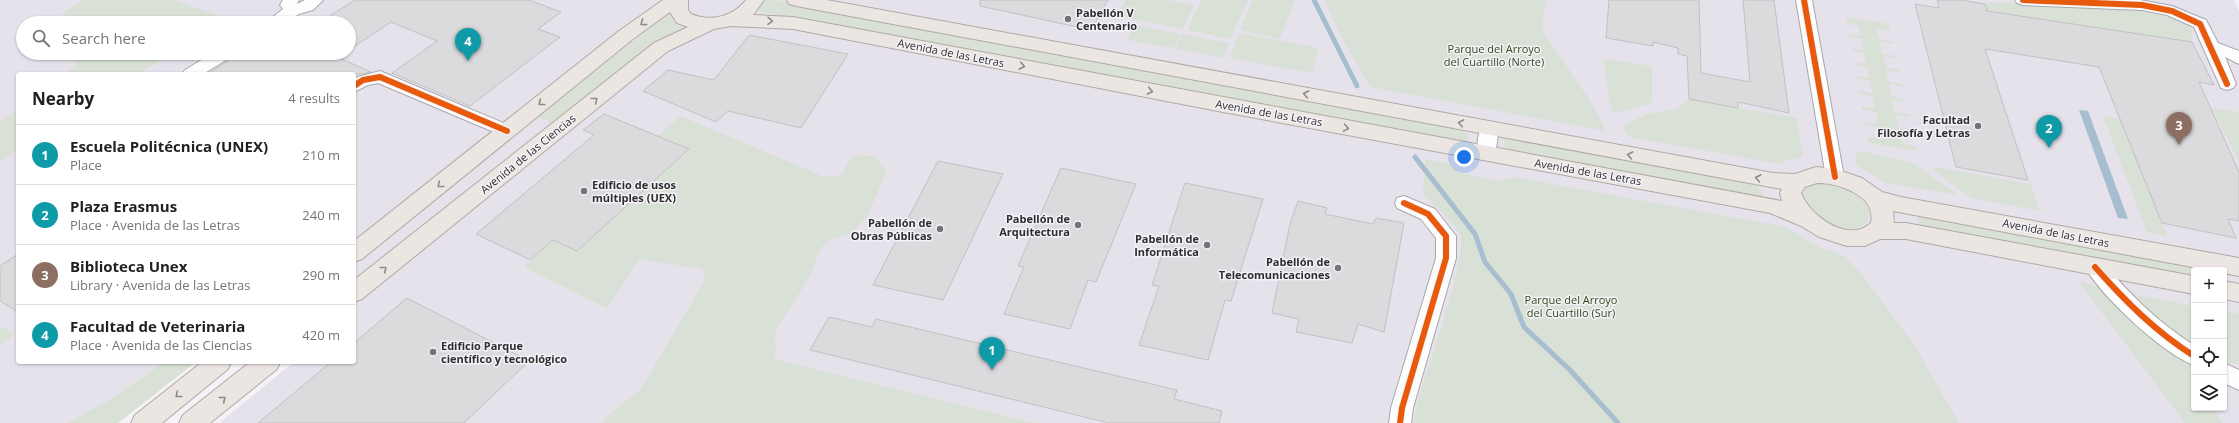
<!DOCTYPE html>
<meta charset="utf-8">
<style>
body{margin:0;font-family:"Open Sans",sans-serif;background:#f2f2f2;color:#202124}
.controls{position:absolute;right:12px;bottom:12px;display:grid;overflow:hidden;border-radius:4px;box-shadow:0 1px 3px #0004}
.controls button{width:36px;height:36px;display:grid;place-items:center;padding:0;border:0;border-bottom:1px solid #e0e0e0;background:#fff;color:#202124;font:20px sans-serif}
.you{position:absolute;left:1464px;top:157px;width:14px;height:14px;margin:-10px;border:3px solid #fff;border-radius:50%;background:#1a73e8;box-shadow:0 0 0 6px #1a73e833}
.badge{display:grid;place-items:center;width:26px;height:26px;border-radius:50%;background:#747375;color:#fff;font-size:13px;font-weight:700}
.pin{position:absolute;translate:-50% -33px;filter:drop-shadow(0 1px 2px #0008)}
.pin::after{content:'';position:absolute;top:21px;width:14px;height:12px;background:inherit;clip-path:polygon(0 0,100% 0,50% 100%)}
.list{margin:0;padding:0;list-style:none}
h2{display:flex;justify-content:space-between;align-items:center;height:52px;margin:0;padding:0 16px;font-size:17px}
h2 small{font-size:13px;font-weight:400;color:#757577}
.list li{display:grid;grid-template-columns:26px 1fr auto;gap:12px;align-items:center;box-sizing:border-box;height:60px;padding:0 16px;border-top:1px solid #e0e0e0}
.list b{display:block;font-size:15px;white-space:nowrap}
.list p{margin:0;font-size:13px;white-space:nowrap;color:#757577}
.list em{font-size:13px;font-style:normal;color:#757577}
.icon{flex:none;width:22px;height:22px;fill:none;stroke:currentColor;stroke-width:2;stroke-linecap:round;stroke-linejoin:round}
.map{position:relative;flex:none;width:2239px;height:423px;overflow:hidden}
.search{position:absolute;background:#fff;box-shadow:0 1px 3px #0004;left:16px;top:16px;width:340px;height:44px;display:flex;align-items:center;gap:10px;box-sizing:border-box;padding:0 14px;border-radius:22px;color:#757577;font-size:15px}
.panel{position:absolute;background:#fff;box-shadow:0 1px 3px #0004;left:16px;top:72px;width:340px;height:292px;border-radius:4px}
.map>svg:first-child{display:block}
.built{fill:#e6e2eb;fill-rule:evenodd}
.green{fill:#d9e0d6}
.water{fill:#a6bed0}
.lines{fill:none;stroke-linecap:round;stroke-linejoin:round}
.stream{stroke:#a6bed0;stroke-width:5}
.building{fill:#dbdadc;stroke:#c1c0c2}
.minor-casing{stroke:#a8a7aa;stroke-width:2}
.major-casing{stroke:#b1a9a4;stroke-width:2}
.minor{fill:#fdfdfe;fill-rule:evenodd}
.major{fill:#ebe6e2;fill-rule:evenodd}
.cycleway-casing{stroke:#f4f1f7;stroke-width:8}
.cycleway{stroke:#e8590c;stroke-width:6}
.oneway{stroke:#8d8a88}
.poi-dot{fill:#747375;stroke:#f4f1f7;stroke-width:1.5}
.labels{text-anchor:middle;stroke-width:3;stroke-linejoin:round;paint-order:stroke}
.poi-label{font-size:11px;font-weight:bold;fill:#2f2e2f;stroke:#f4f1f7;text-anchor:end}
.park-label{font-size:11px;fill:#2e4c1b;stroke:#f4f1f7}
.street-label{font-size:11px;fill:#2f2e2f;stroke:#f4f1f7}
</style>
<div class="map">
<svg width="2239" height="423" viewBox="0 0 2239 423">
<rect width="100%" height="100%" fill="#f4f2f6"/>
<g class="built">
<path d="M0 0H2234L2239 11V423H219L294 362H354V74H18V148L0 159ZM23 23H349V53H23ZM2194 270H2224V408H2194Z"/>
<polygon points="18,149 18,362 164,362 111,399 67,423 0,423 0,160"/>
</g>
<g class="green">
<polygon points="83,0 174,0 227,19 221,23 78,23 62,13"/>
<polygon points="765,0 774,0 1462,129 1468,135 1468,140 1462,143 757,11"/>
<polygon points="1126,0 1168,0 1194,5 1183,29 1117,16"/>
<polygon points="1202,0 1248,0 1230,39 1187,30"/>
<polygon points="1253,0 1295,0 1280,39 1240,30"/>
<polygon points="1325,0 1546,0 1542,30 1591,102 1606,131 1370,87 1337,29"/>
<polygon points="1991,2 2138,8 2167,12 2180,18 2192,30 2192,42 1987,11 1985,4"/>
<polygon points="669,13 677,25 686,28 654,45 556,125 537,116"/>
<polygon points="1846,17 1889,24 1890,31 1876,29 1879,39 1893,42 1893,44 1880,42 1882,53 1896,56 1896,58 1883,56 1885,67 1899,69 1900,73 1886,70 1888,81 1902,84 1903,87 1889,84 1891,96 1905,99 1906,102 1892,100 1895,112 1909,114 1909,117 1896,115 1898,127 1912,130 1913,133 1899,130 1902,143 1916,146 1917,151 1868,143 1867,137 1881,139 1879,127 1865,124 1865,122 1878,123 1876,112 1862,109 1862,106 1875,108 1873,97 1860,94 1859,91 1872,93 1870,81 1857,78 1856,76 1869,78 1867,67 1854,65 1854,62 1866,64 1864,53 1852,51 1852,49 1864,50 1861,39 1849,37 1849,34 1860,36 1859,26 1847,24"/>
<polygon points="1133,25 1180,34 1174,48 1127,40"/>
<polygon points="1239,33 1319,48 1312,73 1230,58"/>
<polygon points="1182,34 1229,43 1224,58 1176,49"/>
<polygon points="80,53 173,53 139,74 66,74 75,65"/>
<polygon points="1604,59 1652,66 1652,103 1614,114 1609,100"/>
<polygon points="1689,99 1797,118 1803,157 1788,160 1780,164 1629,137 1622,126 1646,114 1677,109"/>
<polygon points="2212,108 2239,112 2239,162"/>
<polygon points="18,110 18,150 0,161 0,121"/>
<polygon points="680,116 825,177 841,175 853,155 874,156 887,171 867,216 852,233 829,240 821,248 809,278 777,328 774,341 776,349 774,359 1033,423 602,423 614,410 641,389 705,280 703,269 639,259 607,308 524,267 553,240 577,251 689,150 658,136"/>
<polygon points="2103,116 2121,119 2167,236 2147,232"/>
<polygon points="1510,138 1754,184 1762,191 1763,195 1757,198 1508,151 1504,146 1504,140"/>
<polygon points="1861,151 1913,163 1958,195 1886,183 1857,166 1855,155"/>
<path d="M1425 159 1447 163 1460 173 1499 181 1514 177 1786 227 1819 247 1845 256 1861 274 1913 343 1959 423H1413L1417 404C1424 378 1469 253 1460 235 1452 219 1436 207 1423 195Z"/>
<polygon points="1935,167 2031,184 2040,211 1971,198 1934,171 1933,169"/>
<path d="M1820 182C1902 193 1871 254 1818 219 1811 215 1806 204 1802 197 1803 187 1811 184 1820 182Z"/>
<polygon points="1922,215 2223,270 2194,270 2194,279 1925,229 1918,223 1917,218"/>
<polygon points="2079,282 2105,288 2194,362 2194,408 2214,408 2222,423 2185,423"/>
<polygon points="2132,294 2194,306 2194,351 2132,301"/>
<polygon points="2224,311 2239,314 2239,364 2224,363"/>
<polygon points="0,326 15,334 0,345"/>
<polygon points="164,362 196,362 118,423 67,423 111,399"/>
</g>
<polygon class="water" points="2079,110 2088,111 2128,219 2118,218"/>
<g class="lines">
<g class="stream">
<polyline points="1314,0 1357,86"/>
<polyline points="1415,157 1475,234 1485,262 1511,294 1524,327 1570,370 1618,423"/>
</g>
</g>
<g class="building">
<polygon points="355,0 529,0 561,12 538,29 560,37 470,106 392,73 437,41 391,22 349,50 349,23 319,23"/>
<polygon points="980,0 1108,0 1091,30 980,6"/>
<polygon points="1609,0 1699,0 1701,73 1750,82 1743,0 1774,0 1789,113 1738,102 1738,108 1689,99 1687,56 1678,54 1678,48 1653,42 1653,46 1606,38"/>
<polygon points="1937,0 1961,0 1985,4 1987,11 2192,42 2214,85 2199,82 2239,172 2239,221 2228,219 2236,238 2162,223 2099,67 1985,49 2028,180 1956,167 1915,4 1939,8"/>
<polygon points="749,35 848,54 801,128 728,111 716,122 643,91 668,70 714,80"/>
<polygon points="241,53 328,53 371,72 363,74 207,74"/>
<polygon points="604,114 689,149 577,251 553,240 530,260 476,234 594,135 583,130"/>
<polygon points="938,161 1003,174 943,300 873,285"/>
<polygon points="1061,168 1136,184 1096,282 1088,280 1070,329 1004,314 1024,267 1018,266"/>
<polygon points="1185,183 1263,199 1231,301 1225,300 1208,360 1139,345 1159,286 1152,285"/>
<polygon points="1298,201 1327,208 1325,214 1373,224 1376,218 1404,223 1384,332 1358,324 1352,343 1296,332 1299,319 1272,313 1290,224"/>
<polygon points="18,254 18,312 0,301 0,266"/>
<polygon points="407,298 529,361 464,423 258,423 331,362 354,362 354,343"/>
<polygon points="829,317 872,327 876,319 1177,390 1174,399 1222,411 1219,423 1109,423 810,350"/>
</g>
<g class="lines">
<defs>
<g id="minor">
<polygon points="283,0 299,0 297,4 305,0 323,0 313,10 299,14 285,23 265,23 283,9 280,5"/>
<polygon points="1796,0 1812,0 1844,177 1842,182 1835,184 1828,182 1826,177"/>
<polygon points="2015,0 2140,0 2172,6 2206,20 2218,43 2239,51 2239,64 2225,57 2236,84 2233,88 2227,90 2221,88 2194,27 2167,15 2142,10 2023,5 2017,3"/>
<polygon points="213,53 233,53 231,57 203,74 182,74 185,70"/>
<polygon points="380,71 513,127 516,131 513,135 507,137 501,135 378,83 368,85 354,92 354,78"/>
<path d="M1489 122 1495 124C1500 132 1497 150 1492 157L1486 159 1480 157C1475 150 1478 132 1483 124Z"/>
<polygon points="1404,196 1435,209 1456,236 1456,258 1413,408 1411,423 1389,423 1391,408 1436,258 1436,238 1421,219 1397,208 1395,203 1397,198"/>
<path d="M2095 259 2102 262C2129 293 2158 323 2194 345V365C2163 354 2101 296 2085 267L2088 262Z"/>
<polygon points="2224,363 2239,370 2239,390 2224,383"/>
</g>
<g id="major">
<path d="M663 0H688V10L691 14C710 22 733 17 746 0H764L753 15 793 17 1782 201 1780 193 1782 189 796 6 789 4 787 0H827L1773 173 1795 174 1816 167 1835 169 1862 178 1882 192 1901 197 2239 258V276L2224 273V270H2208L1893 211 1894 223H1906L2194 276V294L1906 239H1880L1865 246H1847L1819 237 1801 226 1770 213 1223 112 793 29 731 26 714 29 668 51 362 299 354 302V280L654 43 688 27 677 23 670 12 633 39 362 259 354 262V241L619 31ZM1817 183C1838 183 1877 195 1871 223 1868 225 1864 228 1861 229 1838 236 1809 213 1801 193L1805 187Z"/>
<polygon points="2224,281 2239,284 2239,302 2224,299"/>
<polygon points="202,362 231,362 228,369 162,423 131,423 135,415"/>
<polygon points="250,362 280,362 277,369 210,423 179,423 183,415"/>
</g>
</defs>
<use href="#minor" class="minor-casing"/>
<use href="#major" class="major-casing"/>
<use href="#minor" class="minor"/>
<use href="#major" class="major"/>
<defs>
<g id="cycleway">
<polyline points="1804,0 1835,177"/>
<polyline points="2023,0 2142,5 2172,11 2200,24 2227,84"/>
<polyline points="354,86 363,80 380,77 507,131"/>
<path d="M2095 267C2125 301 2156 332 2194 356"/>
<polyline points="1400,423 1402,408 1446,258 1446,236 1428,214 1404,203"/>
</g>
</defs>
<use href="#cycleway" class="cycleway-casing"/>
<use href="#cycleway" class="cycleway"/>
</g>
<defs><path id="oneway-chevron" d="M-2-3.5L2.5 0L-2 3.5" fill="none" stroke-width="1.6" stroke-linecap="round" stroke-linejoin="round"/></defs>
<g class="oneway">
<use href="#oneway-chevron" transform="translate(770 21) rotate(1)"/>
<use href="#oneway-chevron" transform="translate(643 23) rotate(144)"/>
<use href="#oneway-chevron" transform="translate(1022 66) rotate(11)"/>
<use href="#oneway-chevron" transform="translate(1150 91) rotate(11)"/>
<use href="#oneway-chevron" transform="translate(1306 94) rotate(-169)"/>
<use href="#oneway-chevron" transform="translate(595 100) rotate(-39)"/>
<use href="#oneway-chevron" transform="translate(541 103) rotate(141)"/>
<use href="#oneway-chevron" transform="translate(1461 123) rotate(-169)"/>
<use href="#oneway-chevron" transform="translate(1346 128) rotate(10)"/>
<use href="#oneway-chevron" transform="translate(1630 155) rotate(-169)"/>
<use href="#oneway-chevron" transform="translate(1758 178) rotate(-169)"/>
<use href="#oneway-chevron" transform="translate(440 185) rotate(141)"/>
<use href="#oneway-chevron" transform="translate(384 269) rotate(-39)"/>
<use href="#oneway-chevron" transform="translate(178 395) rotate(141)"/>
<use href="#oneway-chevron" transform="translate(223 399) rotate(-39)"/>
</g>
<g class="poi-dot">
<circle cx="1068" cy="19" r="4"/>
<circle cx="1978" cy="126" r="4"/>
<circle cx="584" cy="191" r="4"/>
<circle cx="1078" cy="225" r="4"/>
<circle cx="940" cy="229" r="4"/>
<circle cx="1207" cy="245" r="4"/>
<circle cx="1338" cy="268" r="4"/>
<circle cx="433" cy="352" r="4"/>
</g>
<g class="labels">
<g class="poi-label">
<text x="1076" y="17" text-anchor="start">Pabellón V<tspan x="1076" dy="13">Centenario</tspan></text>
<text x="1970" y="124">Facultad<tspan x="1970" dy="13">Filosofía y Letras</tspan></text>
<text x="592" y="189" text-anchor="start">Edificio de usos<tspan x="592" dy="13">múltiples (UEX)</tspan></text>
<text x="1070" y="223">Pabellón de<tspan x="1070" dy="13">Arquitectura</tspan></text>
<text x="932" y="227">Pabellón de<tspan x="932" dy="13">Obras Públicas</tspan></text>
<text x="1199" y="243">Pabellón de<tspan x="1199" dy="13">Informática</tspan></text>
<text x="1330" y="266">Pabellón de<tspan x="1330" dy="13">Telecomunicaciones</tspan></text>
<text x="441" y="350" text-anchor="start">Edificio Parque<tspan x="441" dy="13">científico y tecnológico</tspan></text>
</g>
<g class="park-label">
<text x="1494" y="53">Parque del Arroyo<tspan x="1494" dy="13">del Cuartillo (Norte)</tspan></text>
<text x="1571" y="304">Parque del Arroyo<tspan x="1571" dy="13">del Cuartillo (Sur)</tspan></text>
</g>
<g class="street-label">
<text transform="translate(951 53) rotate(11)" y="4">Avenida de las Letras</text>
<text transform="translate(1269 113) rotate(10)" y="4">Avenida de las Letras</text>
<text transform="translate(528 154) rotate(-39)" y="4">Avenida de las Ciencias</text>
<text transform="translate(1588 172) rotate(10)" y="4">Avenida de las Letras</text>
<text transform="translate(2056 233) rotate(11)" y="4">Avenida de las Letras</text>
</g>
</g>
</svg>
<div class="controls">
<button>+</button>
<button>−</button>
<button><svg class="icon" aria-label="locate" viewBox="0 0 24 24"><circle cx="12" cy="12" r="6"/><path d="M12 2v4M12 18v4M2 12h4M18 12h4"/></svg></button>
<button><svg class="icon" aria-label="layers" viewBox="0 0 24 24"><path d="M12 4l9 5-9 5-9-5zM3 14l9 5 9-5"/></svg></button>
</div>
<div class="you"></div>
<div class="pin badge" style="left:992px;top:370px;background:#0f9aa8">1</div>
<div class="pin badge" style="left:2049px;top:148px;background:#0f9aa8">2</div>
<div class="pin badge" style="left:2179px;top:145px;background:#8d6e63">3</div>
<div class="pin badge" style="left:468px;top:61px;background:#0f9aa8">4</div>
<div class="search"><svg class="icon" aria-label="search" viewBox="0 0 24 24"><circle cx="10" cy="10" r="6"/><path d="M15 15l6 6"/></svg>Search here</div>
<section class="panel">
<h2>Nearby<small>4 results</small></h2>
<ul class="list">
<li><span class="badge" style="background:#0f9aa8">1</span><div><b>Escuela Politécnica (UNEX)</b><p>Place</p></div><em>210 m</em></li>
<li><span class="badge" style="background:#0f9aa8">2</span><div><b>Plaza Erasmus</b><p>Place · Avenida de las Letras</p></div><em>240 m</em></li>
<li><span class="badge" style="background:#8d6e63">3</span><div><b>Biblioteca Unex</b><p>Library · Avenida de las Letras</p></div><em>290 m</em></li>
<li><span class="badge" style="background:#0f9aa8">4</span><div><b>Facultad de Veterinaria</b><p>Place · Avenida de las Ciencias</p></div><em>420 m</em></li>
</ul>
</section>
</div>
